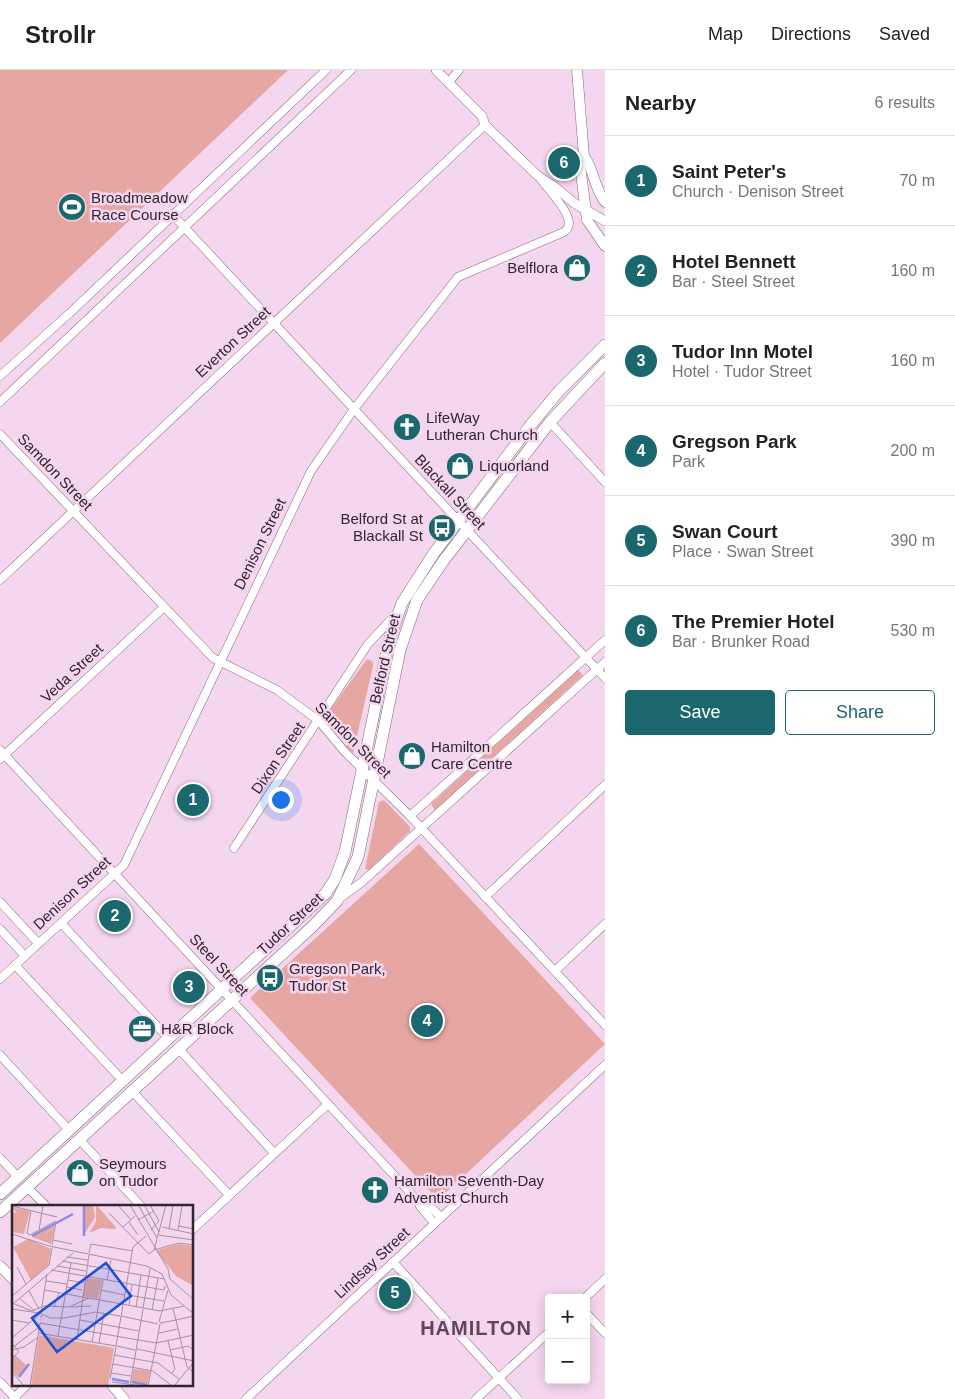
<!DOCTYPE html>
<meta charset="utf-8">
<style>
body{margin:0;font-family:Helvetica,sans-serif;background:#f6f6f6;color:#222}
.controls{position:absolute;right:15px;bottom:15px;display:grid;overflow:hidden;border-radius:5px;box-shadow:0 2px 12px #0003}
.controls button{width:45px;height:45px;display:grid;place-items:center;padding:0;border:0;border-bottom:1px solid #e0e0e0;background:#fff;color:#222;font:25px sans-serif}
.you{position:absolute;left:280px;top:729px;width:18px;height:18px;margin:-12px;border:4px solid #fff;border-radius:50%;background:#1a73e8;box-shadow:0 0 0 8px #1a73e833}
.badge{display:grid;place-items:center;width:32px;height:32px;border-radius:50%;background:#1a676e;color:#fff;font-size:16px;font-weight:700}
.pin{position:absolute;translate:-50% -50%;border:2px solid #fff;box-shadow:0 1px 5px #0006}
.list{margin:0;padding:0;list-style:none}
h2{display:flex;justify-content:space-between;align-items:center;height:65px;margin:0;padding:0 20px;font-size:21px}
h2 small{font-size:16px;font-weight:400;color:#767676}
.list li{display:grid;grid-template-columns:32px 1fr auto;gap:15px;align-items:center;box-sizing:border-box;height:90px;padding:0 20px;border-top:1px solid #e0e0e0}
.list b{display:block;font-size:19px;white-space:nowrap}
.list p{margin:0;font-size:16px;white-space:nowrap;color:#767676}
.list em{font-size:16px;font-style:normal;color:#767676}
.actions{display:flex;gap:10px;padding:15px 20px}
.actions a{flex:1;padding:11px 0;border:1px solid #1a676e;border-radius:5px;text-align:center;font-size:18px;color:#1a676e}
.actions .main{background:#1a676e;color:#fff}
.map{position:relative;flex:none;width:605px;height:1329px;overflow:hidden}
header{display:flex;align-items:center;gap:30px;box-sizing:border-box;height:70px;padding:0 25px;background:#fff;border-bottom:1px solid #e0e0e0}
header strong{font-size:24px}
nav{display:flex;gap:28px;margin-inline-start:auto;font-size:18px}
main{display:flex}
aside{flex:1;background:#fff}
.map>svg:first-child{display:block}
.green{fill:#e6a6a1}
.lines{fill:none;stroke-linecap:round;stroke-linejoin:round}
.minor-casing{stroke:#83697e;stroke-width:9}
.tertiary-casing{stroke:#83697e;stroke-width:10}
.secondary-casing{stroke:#83697e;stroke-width:11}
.primary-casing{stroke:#83697e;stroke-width:12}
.minor{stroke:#fff;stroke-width:8}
.tertiary{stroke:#fff;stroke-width:9}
.secondary{stroke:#fff;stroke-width:10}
.primary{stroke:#fff;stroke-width:11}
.labels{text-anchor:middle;stroke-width:5;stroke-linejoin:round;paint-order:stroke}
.poi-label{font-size:15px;fill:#31262f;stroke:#f4d6ee;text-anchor:start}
.street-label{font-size:15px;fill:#31262f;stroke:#f4d6ee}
.district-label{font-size:20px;font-weight:bold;letter-spacing:1px;fill:#5f475b;stroke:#f4d6ee}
.inset-river{fill:none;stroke:#8a8de4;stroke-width:2.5}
.inset-road{fill:none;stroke:#a690a2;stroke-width:1}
.view{fill:#1d4ed8;fill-opacity:0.15;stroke:#1d4ed8;stroke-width:2.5}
.inset-edge{fill:none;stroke:#31262f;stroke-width:2.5}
</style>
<header>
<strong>Strollr</strong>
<nav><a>Map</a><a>Directions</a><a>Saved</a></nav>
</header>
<main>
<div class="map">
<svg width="605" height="1329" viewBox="0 0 605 1329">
<rect width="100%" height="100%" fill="#f4d6ee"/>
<g class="green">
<polygon points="0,0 288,0 0,273"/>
<polygon points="367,589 373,592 373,596 353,683 346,676 351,670 333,651 327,656 325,647"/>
<polygon points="578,600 583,605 435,740 431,734"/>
<polygon points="384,730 410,757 410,761 369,800 365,799 379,732"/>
<polygon points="419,774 605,974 438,1130 250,928"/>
</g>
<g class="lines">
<defs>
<g id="minor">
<polyline points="448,13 459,0"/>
<polyline points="172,144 605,608"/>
<polyline points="0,306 72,241 326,0"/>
<polyline points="0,332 351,0"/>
<polyline points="550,352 605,412"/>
<polyline points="0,364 213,588 277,620 319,651 344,681 410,746 605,955"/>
<polyline points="0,510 485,55"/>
<polyline points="0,680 417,1130 420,1136 434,1153"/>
<polyline points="0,689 163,538"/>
<polyline points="410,746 605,570"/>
<polyline points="234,778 368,574 397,543"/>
<polyline points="485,827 605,715"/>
<polyline points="339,829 362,812 605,592"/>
<polyline points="0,832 38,873"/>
<polyline points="61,853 168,968"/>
<polyline points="0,859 25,886"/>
<polyline points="15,895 123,1011"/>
<polyline points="555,901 605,854"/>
<path d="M0 909 124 795 311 401 354 339 458 207 564 162C581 150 548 121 540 108"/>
<polyline points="178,978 274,1083"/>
<polyline points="0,985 69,1060"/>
<polyline points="131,1020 229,1125"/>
<polyline points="79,1069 141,1136"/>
<polyline points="0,1088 18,1107"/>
<polyline points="27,1117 46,1136"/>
<polyline points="417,1130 425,1132 441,1147"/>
<polyline points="192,1160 328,1034"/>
<polyline points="393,1192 518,1329"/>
<polyline points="585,1228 605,1209"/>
<polyline points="586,1243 605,1263"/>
<polyline points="0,1312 16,1329"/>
<polyline points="13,1329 27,1315"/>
<polyline points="246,1329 605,995"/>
<polyline points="476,1329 549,1262"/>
</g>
<polyline id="tertiary" points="436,0 482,46 485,55 538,106 555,117 574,133 605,151"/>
<g id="secondary">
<polyline points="577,0 584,86 580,95 587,150 605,176"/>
<path d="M584 86C594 99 594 118 605 132"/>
<polyline points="0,1196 14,1210"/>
<polyline points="112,1315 124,1329"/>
</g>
<g id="primary">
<polyline points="0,1124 326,823 335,809 345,782 389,571 402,533 434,483 529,357 559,321 605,275"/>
<polyline points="0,1142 312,857 337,831 358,787 400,580 417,530 444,490 550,352 605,293"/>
</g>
</defs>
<use href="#minor" class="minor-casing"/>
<use href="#tertiary" class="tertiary-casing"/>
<use href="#secondary" class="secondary-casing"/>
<use href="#primary" class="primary-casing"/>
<use href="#minor" class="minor"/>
<use href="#tertiary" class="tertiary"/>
<use href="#secondary" class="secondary"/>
<use href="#primary" class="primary"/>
</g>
<defs>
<symbol id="stadium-disc" viewBox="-11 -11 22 22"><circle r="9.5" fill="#1a676e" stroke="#f4d6ee"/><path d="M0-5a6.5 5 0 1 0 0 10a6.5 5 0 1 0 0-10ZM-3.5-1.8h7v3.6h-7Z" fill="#fff"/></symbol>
<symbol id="shop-disc" viewBox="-11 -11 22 22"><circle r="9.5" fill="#1a676e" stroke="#f4d6ee"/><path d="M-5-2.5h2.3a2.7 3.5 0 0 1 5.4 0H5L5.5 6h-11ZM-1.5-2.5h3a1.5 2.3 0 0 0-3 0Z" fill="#fff"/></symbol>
<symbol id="church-disc" viewBox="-11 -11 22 22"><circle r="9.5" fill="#1a676e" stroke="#f4d6ee"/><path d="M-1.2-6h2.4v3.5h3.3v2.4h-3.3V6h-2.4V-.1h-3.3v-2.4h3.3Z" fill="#fff"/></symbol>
<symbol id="bus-disc" viewBox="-11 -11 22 22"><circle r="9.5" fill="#1a676e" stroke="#f4d6ee"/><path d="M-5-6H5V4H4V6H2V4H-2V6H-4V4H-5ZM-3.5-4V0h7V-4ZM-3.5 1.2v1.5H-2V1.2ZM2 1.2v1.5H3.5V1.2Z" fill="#fff"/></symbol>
<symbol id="office-disc" viewBox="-11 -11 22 22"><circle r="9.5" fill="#1a676e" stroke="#f4d6ee"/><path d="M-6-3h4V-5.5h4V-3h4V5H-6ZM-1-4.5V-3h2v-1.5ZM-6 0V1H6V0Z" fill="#fff"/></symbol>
</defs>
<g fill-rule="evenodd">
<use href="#stadium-disc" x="56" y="121" width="32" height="32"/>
<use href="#shop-disc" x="561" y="182" width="32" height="32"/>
<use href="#church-disc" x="391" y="341" width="32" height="32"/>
<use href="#shop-disc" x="444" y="380" width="32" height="32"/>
<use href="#bus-disc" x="426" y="442" width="32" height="32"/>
<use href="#shop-disc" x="396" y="670" width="32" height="32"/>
<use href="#bus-disc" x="254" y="892" width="32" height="32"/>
<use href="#office-disc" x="126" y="943" width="32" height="32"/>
<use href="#shop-disc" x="64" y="1087" width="32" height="32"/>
<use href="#church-disc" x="359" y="1104" width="32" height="32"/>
</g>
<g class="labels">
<g class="poi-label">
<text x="91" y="133">Broadmeadow<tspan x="91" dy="17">Race Course</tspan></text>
<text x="558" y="203" text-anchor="end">Belflora</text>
<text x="426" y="353">LifeWay<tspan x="426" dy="17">Lutheran Church</tspan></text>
<text x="479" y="401">Liquorland</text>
<text x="423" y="454" text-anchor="end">Belford St at<tspan x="423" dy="17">Blackall St</tspan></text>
<text x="431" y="682">Hamilton<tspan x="431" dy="17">Care Centre</tspan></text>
<text x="289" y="904">Gregson Park,<tspan x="289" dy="17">Tudor St</tspan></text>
<text x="161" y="964">H&amp;R Block</text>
<text x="99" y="1099">Seymours<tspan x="99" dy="17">on Tudor</tspan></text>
<text x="394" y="1116">Hamilton Seventh-Day<tspan x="394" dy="17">Adventist Church</tspan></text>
</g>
<g class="street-label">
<text transform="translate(233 272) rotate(-43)" y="5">Everton Street</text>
<text transform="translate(55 402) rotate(46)" y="5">Samdon Street</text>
<text transform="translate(450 422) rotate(47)" y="5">Blackall Street</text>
<text transform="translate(260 474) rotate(-64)" y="5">Denison Street</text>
<text transform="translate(385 589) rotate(-77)" y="5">Belford Street</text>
<text transform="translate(72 603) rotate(-43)" y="5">Veda Street</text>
<text transform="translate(353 670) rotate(45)" y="5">Samdon Street</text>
<text transform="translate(278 688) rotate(-56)" y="5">Dixon Street</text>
<text transform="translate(72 823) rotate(-43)" y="5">Denison Street</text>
<text transform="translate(290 854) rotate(-43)" y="5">Tudor Street</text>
<text transform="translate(219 895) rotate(47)" y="5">Steel Street</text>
<text transform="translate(372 1193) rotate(-43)" y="5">Lindsay Street</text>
</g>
<g class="district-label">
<text x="476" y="1265">HAMILTON</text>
</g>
</g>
<g transform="translate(12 1135)">
<rect width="181" height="181" fill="#f4d6ee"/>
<path d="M73 0H81L83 12 72 30ZM84 0 104 22 103 24 89 23 77 28 84 17ZM0 2 18 6 12 29 0 27V9L4 7ZM43 19 39 39 20 32 21 31ZM16 34 39 44 36 60 19 75 1 42ZM166 39 181 41 180 80 164 71 144 46ZM74 73 90 75 86 94 71 91ZM27 130 102 143 96 181H19ZM3 150 15 161 6 172 0 165V153ZM122 164 138 166 135 181 119 178Z" fill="#e6a6a1"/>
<path class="inset-river" d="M20 31 61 9M72 31V0M7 172 17 159M100 174 117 177M120 177 135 180"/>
<path class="inset-road" d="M106 0 119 15M118 0 156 64 158 74 182 95M138 0 147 16 139 25M0 1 45 12M127 1 145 33M133 1 147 27M19 6 15 28 18 30 44 16M97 8 137 49 142 45 154 0M126 15 142 6M117 17 126 30M167 21 182 24M111 22 123 11M150 22 182 29M157 24 161 0M27 25 31 0M166 25 170 1M0 29 37 41 135 61 150 69 159 90 182 109M146 30 182 35M41 35 60 39M40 40 44 17M142 45 167 38 182 40M77 48 79 39 121 46M55 52 76 55M50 56 152 74M45 61 74 66M5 62 14 79M39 65 152 85 153 81M56 75 72 78M95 75 99 55M34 76 55 79M55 82 70 85M33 85 76 93M89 85 113 90M17 86 27 104M116 90 152 96M0 91 37 60 40 43M7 93 23 106M0 98 20 106 32 101 57 102 77 93 148 106 172 101M1 99 61 48M111 100 121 42 134 31M117 100 120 80M30 101 35 69M42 102 47 87M59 102 79 101M124 102 129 70M131 103 138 64M0 104 27 108M161 104 164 115 182 111M140 105 146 73M109 111 146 119M29 113 30 109 38 113H52L84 107 108 111M0 115 17 118M68 115 127 126M147 117 156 85M28 118 144 138 182 130M148 118 164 115 175 162 182 168M26 128 104 141M147 128 166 124M46 131 59 58M0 133 29 108 30 102M65 135 77 50M156 136 163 164 160 168M80 137 91 75M0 138 7 147 0 153M87 138 92 108M104 141 111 100M105 141 123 145M0 143 27 122M125 144 182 156M0 145 12 142 25 133M158 145 176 141 182 145M102 150 146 158 167 174M101 159 141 166 160 181M0 167 12 181M99 168 119 171M98 174 104 142M100 177 131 181M18 181 28 118M118 181 131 104M136 181 148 119M162 181 182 157"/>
<path class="view" d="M94 58 119 91 45 147 20 113Z"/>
<rect width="181" height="181" class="inset-edge"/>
</g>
</svg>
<div class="controls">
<button>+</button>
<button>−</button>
</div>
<div class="you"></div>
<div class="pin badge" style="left:193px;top:730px">1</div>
<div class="pin badge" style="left:115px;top:846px">2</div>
<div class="pin badge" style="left:189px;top:917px">3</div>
<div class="pin badge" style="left:427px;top:951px">4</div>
<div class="pin badge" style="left:395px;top:1223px">5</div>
<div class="pin badge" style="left:564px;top:93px">6</div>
</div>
<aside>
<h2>Nearby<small>6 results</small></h2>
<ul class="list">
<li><span class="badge">1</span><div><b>Saint Peter's</b><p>Church · Denison Street</p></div><em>70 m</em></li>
<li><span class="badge">2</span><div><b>Hotel Bennett</b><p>Bar · Steel Street</p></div><em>160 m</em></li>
<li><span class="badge">3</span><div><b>Tudor Inn Motel</b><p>Hotel · Tudor Street</p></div><em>160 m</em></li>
<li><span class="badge">4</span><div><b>Gregson Park</b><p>Park</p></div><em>200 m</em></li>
<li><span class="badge">5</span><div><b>Swan Court</b><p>Place · Swan Street</p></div><em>390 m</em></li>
<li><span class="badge">6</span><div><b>The Premier Hotel</b><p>Bar · Brunker Road</p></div><em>530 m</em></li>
</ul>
<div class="actions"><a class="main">Save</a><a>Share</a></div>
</aside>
</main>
